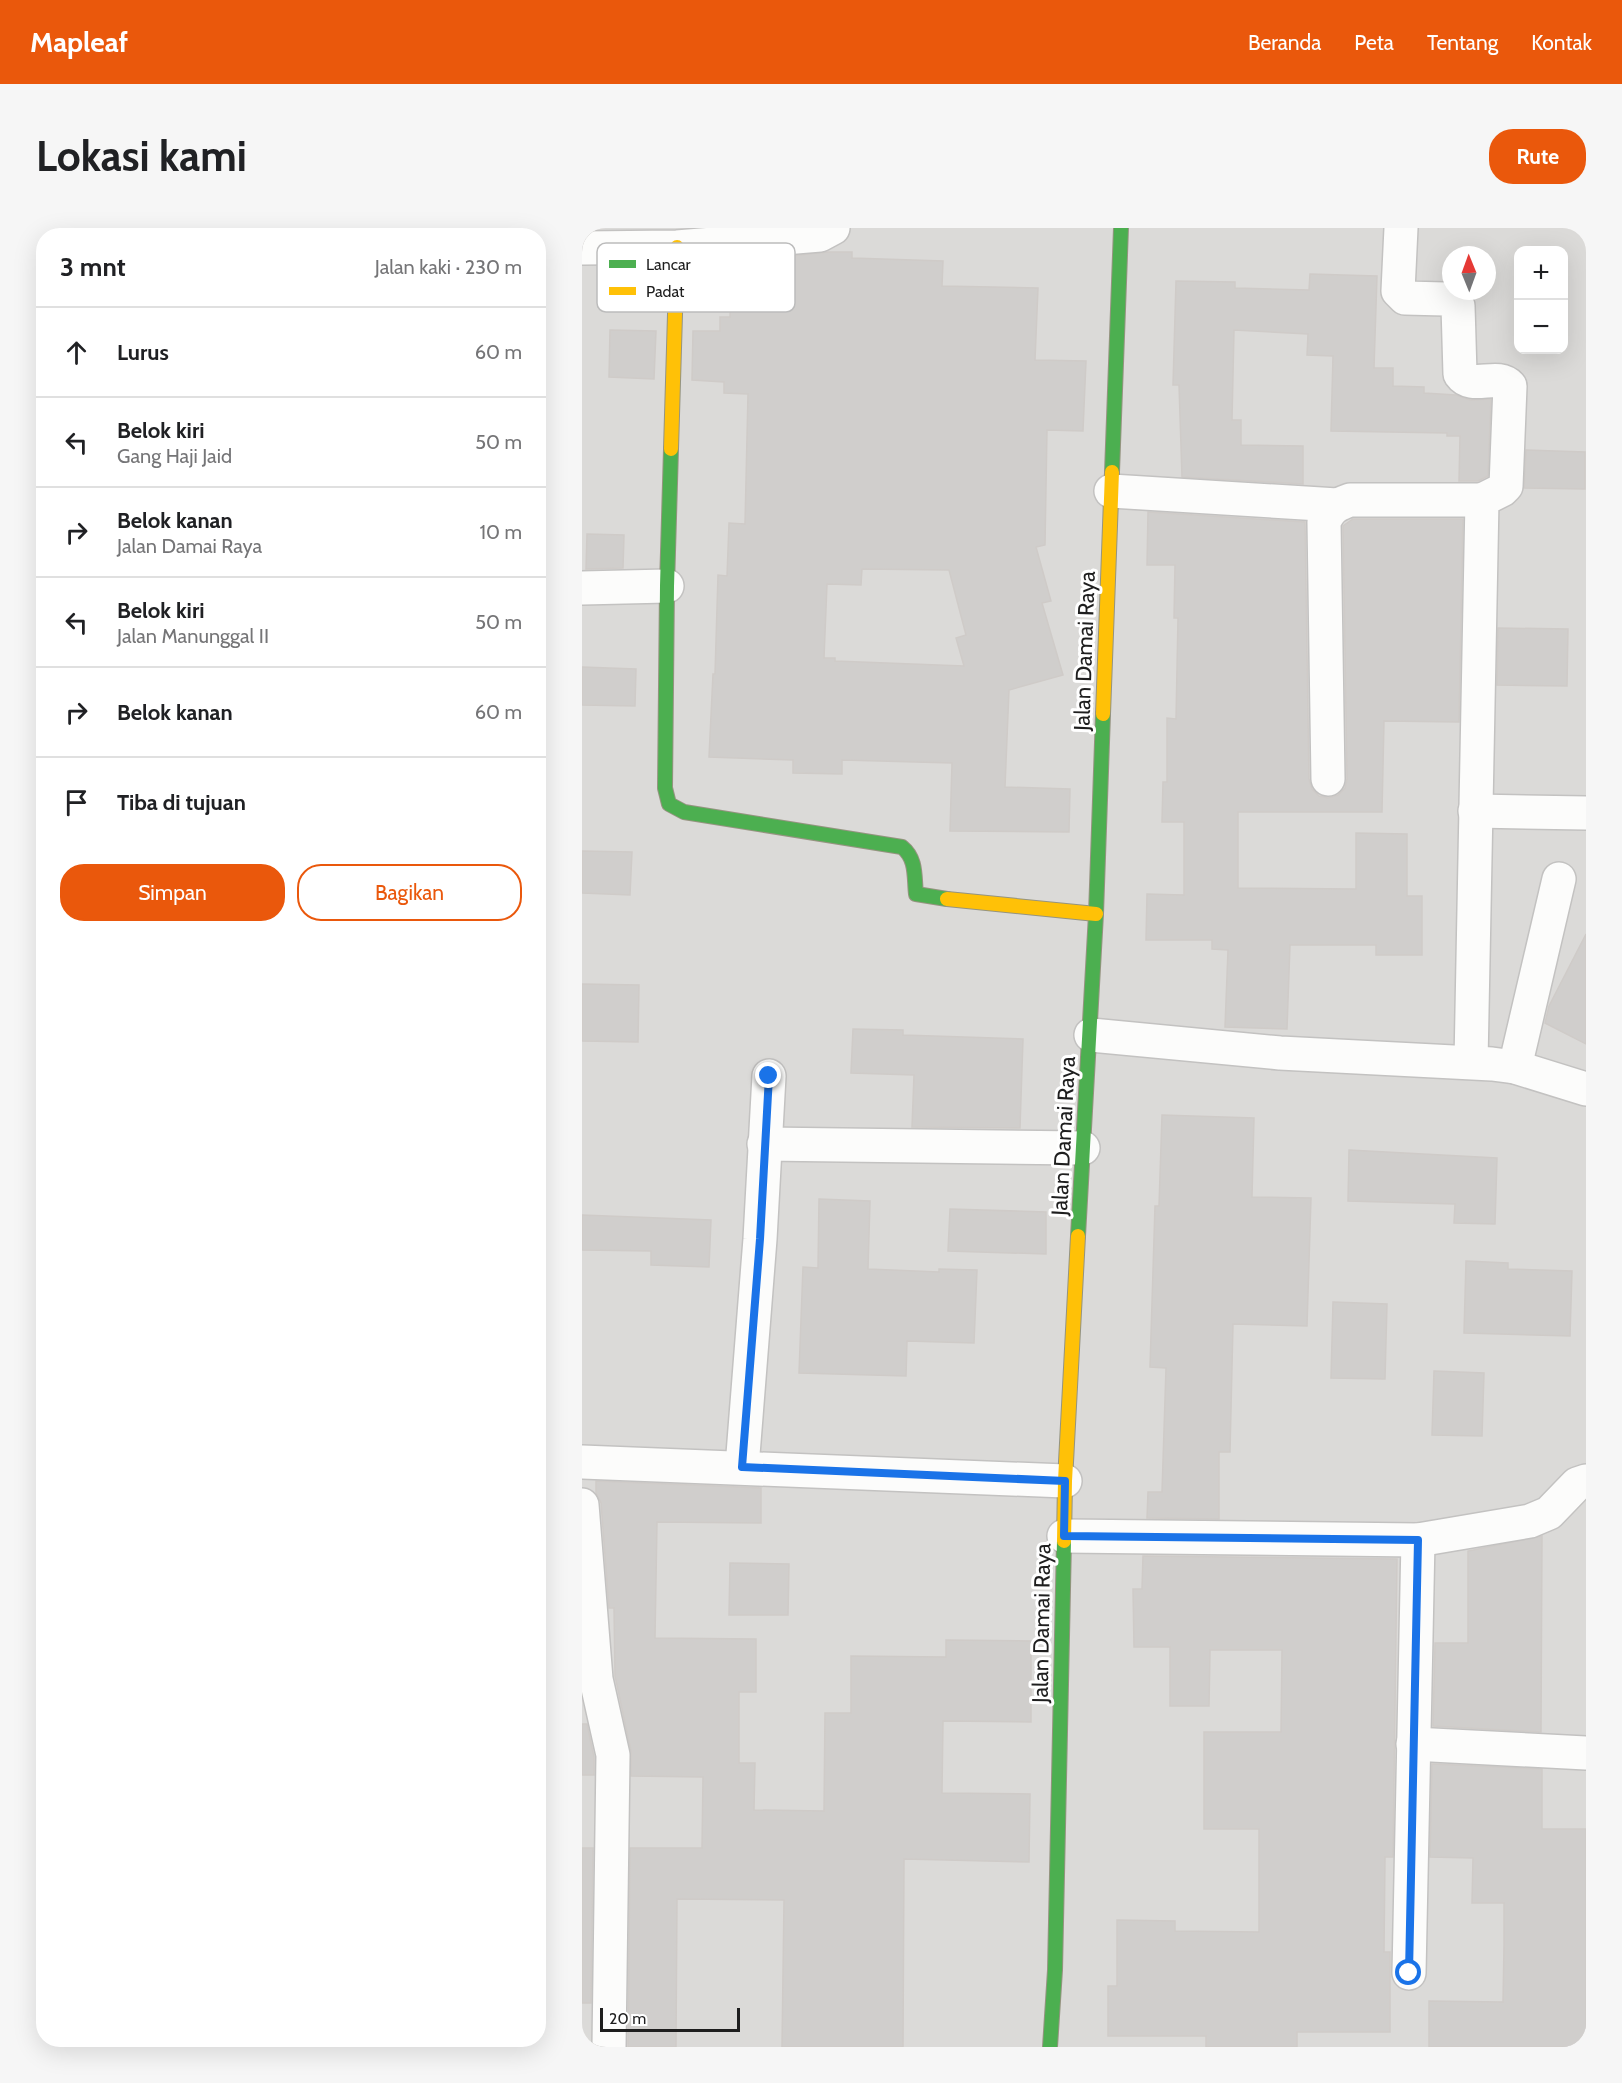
<!DOCTYPE html>
<html lang="id">
<meta charset="utf-8">
<style>
body{margin:0;font-family:Cabin,sans-serif;background:#f6f6f6;color:#202124}
.controls{position:absolute;right:18px;top:18px;display:grid;overflow:hidden;border-radius:12px;box-shadow:0 6px 24px #0002}
.controls button{width:54px;height:54px;display:grid;place-items:center;padding:0;border:0;border-bottom:2px solid #e0e0e0;background:#fff;color:#202124;font:30px sans-serif}
.compass{position:absolute;left:860px;top:18px;width:54px;height:54px;border-radius:50%;background:#fff;box-shadow:0 6px 24px #0002;rotate:359deg}
.scale{position:absolute;left:18px;bottom:15px;width:140px;box-sizing:border-box;padding-left:6px;border:3px solid #1e1e1e;border-top:0;font-size:16px;line-height:21px;white-space:nowrap;color:#1e1e1e;-webkit-text-stroke:4px #fff;paint-order:stroke}
.stop{position:absolute;width:18px;height:18px;margin:-14px;border:4px solid #1a73e8;border-radius:50%;background:#fff}
.stop.end{background:#1a73e8;border-color:#fff;box-shadow:0 2px 6px #0008}
.list{margin:0;padding:0;list-style:none}
h2{display:flex;justify-content:space-between;align-items:center;height:78px;margin:0;padding:0 24px;font-size:26px}
h2 small{font-size:20px;font-weight:400;color:#757577}
.list li{display:grid;grid-template-columns:39px 1fr auto;gap:18px;align-items:center;box-sizing:border-box;height:90px;padding:0 24px;border-top:2px solid #e0e0e0}
.list b{display:block;font-size:22px;white-space:nowrap}
.list p{margin:0;font-size:20px;white-space:nowrap;color:#757577}
.list em{font-size:20px;font-style:normal;color:#757577}
.actions{display:flex;gap:12px;padding:18px 24px}
.actions a{flex:1;padding:14px 0;border:2px solid #ea580c;border-radius:24px;text-align:center;font-size:21px;color:#ea580c}
.actions .main{background:#ea580c;color:#fff}
.icon{flex:none;width:33px;height:33px;fill:none;stroke:currentColor;stroke-width:2;stroke-linecap:round;stroke-linejoin:round}
.map{position:relative;flex:none;width:1004px;height:1819px;overflow:hidden;border-radius:24px}
header{display:flex;align-items:center;gap:36px;box-sizing:border-box;height:84px;padding:0 30px;background:#ea580c;color:#fff}
header strong{font-size:28px}
nav{display:flex;gap:33px;margin-inline-start:auto;font-size:21px}
.intro{display:flex;align-items:center;justify-content:space-between;box-sizing:border-box;height:144px;padding:0 36px}
h1{margin:0;font-size:42px}
.button{padding:15px 27px;border-radius:24px;background:#ea580c;color:#fff;font-size:21px;font-weight:700}
main{display:flex;gap:36px;padding:0 36px}
aside{flex:1;background:#fff;border-radius:24px;box-shadow:0 6px 24px #0002}
.map>svg:first-child{display:block}
.residential{fill:#dbdad8;fill-rule:evenodd}
.building{fill:#d0cecc;stroke:#cfcbc8;stroke-width:1.5;fill-rule:evenodd}
.lines{fill:none;stroke-linecap:round;stroke-linejoin:round}
.street-casing{stroke:#c3c2c1;stroke-width:36}
.fast-casing{stroke:#959480;stroke-width:16}
.slow-casing{stroke:#959480;stroke-width:16}
.street{stroke:#fcfcfb;stroke-width:33}
.fast{stroke:#4caf50;stroke-width:14}
.slow{stroke:#ffc107;stroke-width:14}
.route{stroke:#1a73e8;stroke-width:8}
.labels{text-anchor:middle;stroke-width:6;stroke-linejoin:round;paint-order:stroke}
.street-label{font-size:22px;fill:#1e1e1e;stroke:#fff}
.key{fill:#fff;stroke:#bcbcbc;stroke-width:1.5}
.key-label{font-size:16px;fill:#1e1e1e}
</style>
<header>
<strong>Mapleaf</strong>
<nav><a>Beranda</a><a>Peta</a><a>Tentang</a><a>Kontak</a></nav>
</header>
<div class="intro"><h1>Lokasi kami</h1><a class="button">Rute</a></div>
<main>
<aside>
<h2>3 mnt<small>Jalan kaki · 230 m</small></h2>
<ul class="list">
<li><svg class="icon" aria-label="ahead" viewBox="0 0 24 24"><path d="M12 20V5M6 11l6-6 6 6"/></svg><div><b>Lurus</b></div><em>60 m</em></li>
<li><svg class="icon" aria-label="left" viewBox="0 0 24 24"><path d="M17 20v-9H6M10 6l-5 5 5 5"/></svg><div><b>Belok kiri</b><p>Gang Haji Jaid</p></div><em>50 m</em></li>
<li><svg class="icon" aria-label="right" viewBox="0 0 24 24"><path d="M7 20v-9h11M14 6l5 5-5 5"/></svg><div><b>Belok kanan</b><p>Jalan Damai Raya</p></div><em>10 m</em></li>
<li><svg class="icon" aria-label="left" viewBox="0 0 24 24"><path d="M17 20v-9H6M10 6l-5 5 5 5"/></svg><div><b>Belok kiri</b><p>Jalan Manunggal II</p></div><em>50 m</em></li>
<li><svg class="icon" aria-label="right" viewBox="0 0 24 24"><path d="M7 20v-9h11M14 6l5 5-5 5"/></svg><div><b>Belok kanan</b></div><em>60 m</em></li>
<li><svg class="icon" aria-label="arrive" viewBox="0 0 24 24"><path d="M6 21V4h12l-3 4 3 4H6"/></svg><div><b>Tiba di tujuan</b></div></li>
</ul>
<div class="actions"><a class="main">Simpan</a><a>Bagikan</a></div>
</aside>
<div class="map">
<svg width="1004" height="1819" viewBox="0 0 1004 1819">
<rect width="100%" height="100%" fill="#eceae7"/>
<path class="residential" d="M0 0H1004V1819H0ZM936 22H981V122H936ZM869 27H905V63H869Z"/>
<g class="building">
<path d="M246 24H270V30L361 33 360 58 456 60 453 132 504 133 501 203 465 202 463 317 454 319 469 373 460 375 481 447 427 462 423 559 488 561 487 604 368 603 370 535 260 532V546L211 545V532L127 529 131 446H133L136 347 145 348 147 295 163 296 166 166 142 165V154L110 152 111 103H138V89H148L149 48 208 49V28ZM280 341 367 342 384 407 374 410 382 438 253 433V430H242L245 356 279 357Z"/>
<polygon points="728,46 795,48 792,140 811,140 811,158 842,159 842,165 874,167 888,172 909,171 906,248 896,253 877,253 878,208 865,208 865,205 749,203 751,128 725,127 726,106 652,102 650,192 659,192 659,217 721,218 721,256 600,249 597,157 591,157 594,53 653,54 653,60 727,62"/>
<polygon points="28,102 74,103 72,151 27,149"/>
<polygon points="944,222 1003,224 1003,261 942,260"/>
<polygon points="566,284 723,294 727,551 730,561 737,568 746,570 756,567 763,560 765,551 761,298 771,291 881,291 877,494 802,493 800,584 656,584 656,660 774,661 774,605 825,606 825,668 840,668 840,727 794,727 794,717 708,717 705,801 643,799 646,722 630,721 630,712 564,712 565,666 602,667 602,594 580,594 581,554 585,554 585,490 594,491 596,390 592,390 593,337 565,337"/>
<polygon points="5,306 42,307 41,340 4,341"/>
<polygon points="916,400 986,401 985,458 915,457"/>
<polygon points="0,439 54,441 53,478 0,477"/>
<polygon points="0,623 50,624 48,667 0,665"/>
<polygon points="1004,706 1004,816 963,795 967,778"/>
<polygon points="0,756 57,757 56,814 0,813"/>
<polygon points="271,801 321,802 321,807 441,811 438,900 330,899 332,847 269,845"/>
<polygon points="580,887 672,890 670,969 729,970 725,1098 651,1096 648,1224 637,1224 637,1291 565,1290 566,1264 580,1264 584,1140 568,1139 573,978 577,978"/>
<polygon points="767,922 915,930 913,996 872,995 873,976 766,973"/>
<polygon points="237,971 288,973 286,1041 357,1044 357,1041 395,1042 392,1115 325,1113 324,1148 217,1145 221,1039 236,1040"/>
<polygon points="368,981 464,984 464,1026 366,1023"/>
<polygon points="0,987 129,992 127,1039 69,1037 69,1023 0,1022"/>
<polygon points="884,1033 926,1035 926,1041 990,1043 988,1108 882,1105"/>
<polygon points="751,1074 805,1076 803,1151 749,1150"/>
<polygon points="852,1143 902,1145 900,1208 850,1207"/>
<polygon points="14,1253 179,1260 179,1295 75,1294 73,1410 174,1411 174,1464 157,1464 157,1535 173,1535 172,1582 242,1583 243,1485 269,1485 269,1428 364,1429 364,1412 449,1413 449,1494 361,1493 360,1565 448,1566 447,1634 322,1631 321,1819 200,1819 202,1672 95,1671 94,1819 46,1819 48,1620 120,1620 121,1549 49,1548 49,1523 33,1448 32,1380 27,1380 19,1275 14,1265"/>
<polygon points="960,1308 959,1504 851,1498 853,1415 886,1415 886,1323"/>
<polygon points="561,1328 815,1331 811,1629 803,1629 802,1724 808,1724 808,1804 715,1804 715,1819 624,1819 624,1808 526,1808 526,1758 535,1758 535,1692 593,1693 593,1703 677,1704 677,1601 622,1601 622,1504 699,1504 700,1422 628,1422 627,1478 588,1478 588,1419 552,1419 551,1361 560,1361"/>
<polygon points="148,1335 207,1336 206,1387 147,1387"/>
<polygon points="0,1496 5,1496 12,1529 12,1547 0,1547"/>
<polygon points="850,1536 960,1541 960,1601 1004,1601 1004,1819 847,1819 847,1773 921,1774 922,1718 922,1675 890,1675 891,1630 848,1629"/>
<polygon points="0,1620 11,1620 9,1775 0,1775"/>
</g>
<g class="lines">
<defs>
<g id="street">
<path d="M819 0 816 63 823 70 863 71 874 74 876 78 878 146C890 163 915 144 928 158L924 258 920 262 900 272 889 834"/>
<polyline points="0,20 95,19 238,7 251,0"/>
<polyline points="529,263 755,277"/>
<polyline points="0,360 85,358"/>
<path d="M746 551 742 294C748 280 754 277 768 272H900"/>
<polyline points="893,583 1004,585"/>
<polyline points="509,807 698,825 910,836 933,839 1004,861"/>
<polyline points="933,839 977,651"/>
<polyline points="182,916 501,920"/>
<polyline points="0,1234 483,1253"/>
<polyline points="160,1239 178,1011 187,848"/>
<polyline points="0,1277 14,1451 31,1527 27,1819"/>
<polyline points="482,1308 836,1312 948,1293 967,1285 995,1256 1004,1253"/>
<polyline points="831,1516 1004,1525"/>
<polyline points="827,1745 836,1312"/>
</g>
<g id="fast">
<path d="M89 221 85 358 83 560 87 576 102 584 320 619C335 631 332 649 334 666L365 671"/>
<polyline points="530,244 539,0"/>
<polyline points="496,1008 514,686 521,486"/>
<polyline points="468,1819 473,1742 482,1313"/>
</g>
<g id="slow">
<polyline points="89,221 95,19"/>
<polyline points="521,486 530,244"/>
<polyline points="365,671 514,686"/>
<polyline points="482,1313 483,1253 496,1008"/>
</g>
</defs>
<use href="#street" class="street-casing"/>
<use href="#fast" class="fast-casing"/>
<use href="#slow" class="slow-casing"/>
<use href="#street" class="street"/>
<use href="#fast" class="fast"/>
<use href="#slow" class="slow"/>
</g>
<g class="lines">
<polyline class="route" points="187,848 178,1011 160,1239 483,1253 482,1308 836,1312 827,1745"/>
</g>
<g class="labels">
<g class="street-label">
<text transform="translate(502 423) rotate(-88)" y="8">Jalan Damai Raya</text>
<text transform="translate(481 908) rotate(-87)" y="8">Jalan Damai Raya</text>
<text transform="translate(459 1395) rotate(-89)" y="8">Jalan Damai Raya</text>
</g>
</g>
<rect x="15" y="15" width="198" height="69" rx="9" class="key"/>
<rect x="27" y="32" width="27" height="8" fill="#4caf50"/>
<rect x="27" y="59" width="27" height="8" fill="#ffc107"/>
<g class="key-label">
<text x="64" y="42">Lancar</text>
<text x="64" y="69">Padat</text>
</g>
</svg>
<div class="controls">
<button>+</button>
<button>−</button>
</div>
<svg class="compass" viewBox="-18 -18 36 36"><path d="M0-13l5 13h-10z" fill="#e53935"/><path d="M0 13l5-13h-10z" fill="#757577"/></svg>
<div class="scale">20 m</div>
<div class="stop" style="left:827px;top:1745px"></div>
<div class="stop end" style="left:187px;top:848px"></div>
</div>
</main>
